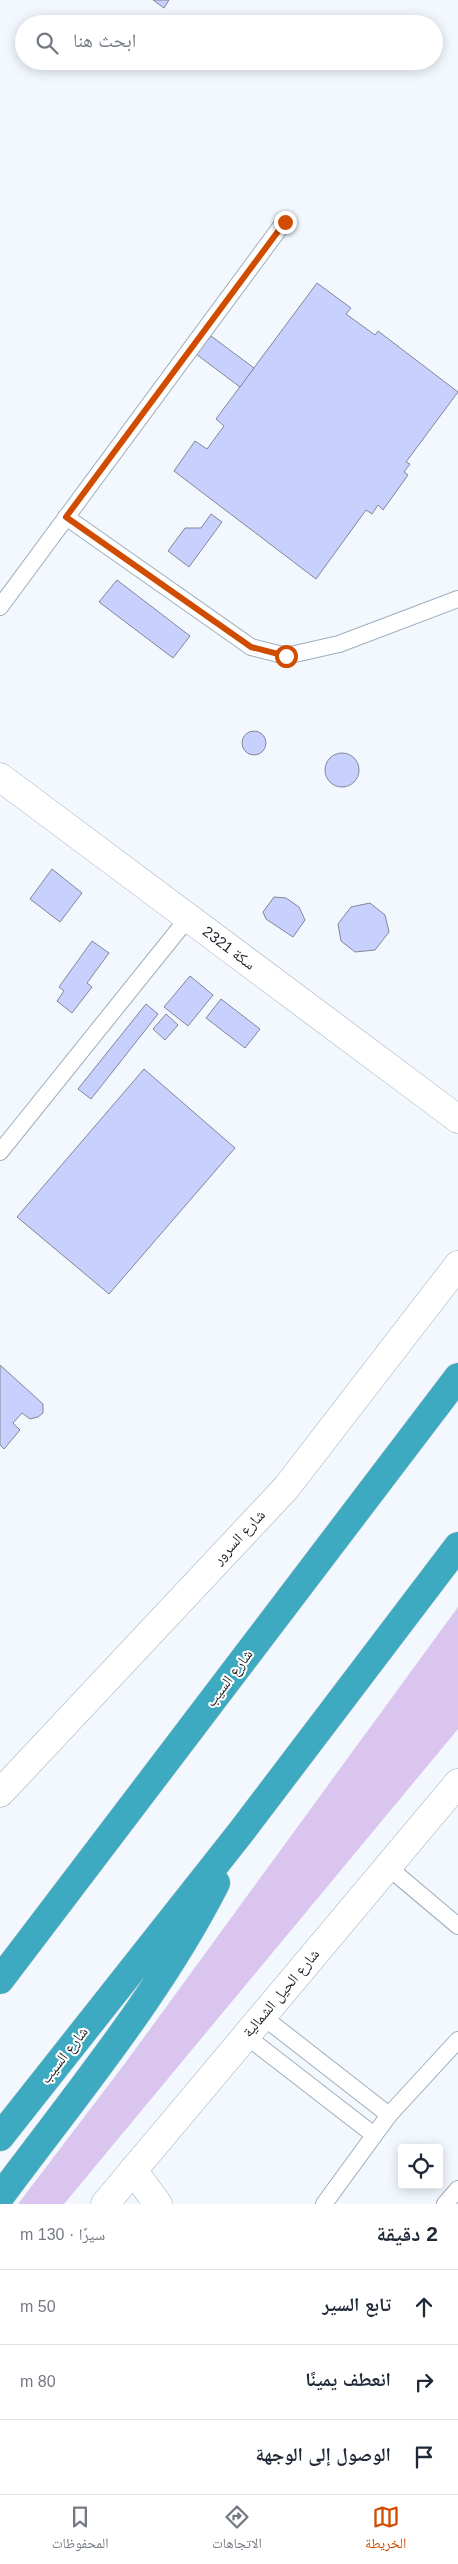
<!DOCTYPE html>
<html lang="ar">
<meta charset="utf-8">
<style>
body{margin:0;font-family:Helvetica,"Noto Naskh Arabic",sans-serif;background:#f2f2f3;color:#1f2937;direction:rtl}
.controls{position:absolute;right:15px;bottom:15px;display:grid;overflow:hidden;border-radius:5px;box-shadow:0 2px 12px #0003}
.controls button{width:45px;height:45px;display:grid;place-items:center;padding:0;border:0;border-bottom:1px solid #e0e1e3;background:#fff;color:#1f2937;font:25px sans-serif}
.stop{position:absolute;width:15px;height:15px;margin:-11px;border:4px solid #d04c00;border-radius:50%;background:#fff}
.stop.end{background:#d04c00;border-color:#fff;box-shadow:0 1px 5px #0008}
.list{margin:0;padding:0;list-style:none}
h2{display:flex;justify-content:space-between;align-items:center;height:65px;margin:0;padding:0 20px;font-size:21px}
h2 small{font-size:16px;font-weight:400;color:#747a83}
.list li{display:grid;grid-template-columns:32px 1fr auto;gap:15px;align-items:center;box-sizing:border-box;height:75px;padding:0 20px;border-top:1px solid #e0e1e3}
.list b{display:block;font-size:19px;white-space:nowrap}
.list em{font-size:16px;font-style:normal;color:#747a83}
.icon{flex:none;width:28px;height:28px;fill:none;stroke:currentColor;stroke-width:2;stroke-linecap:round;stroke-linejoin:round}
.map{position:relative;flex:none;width:458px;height:2204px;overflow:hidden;direction:ltr}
.search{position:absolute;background:#fff;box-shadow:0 2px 12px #0003;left:15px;right:15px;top:15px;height:55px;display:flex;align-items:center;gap:12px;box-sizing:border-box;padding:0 18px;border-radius:28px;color:#747a83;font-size:19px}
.sheet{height:290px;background:#fff}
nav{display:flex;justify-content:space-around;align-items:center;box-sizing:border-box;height:70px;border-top:1px solid #e0e1e3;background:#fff;font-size:14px;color:#747a83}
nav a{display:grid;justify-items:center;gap:2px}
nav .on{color:#d04c00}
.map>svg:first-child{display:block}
.green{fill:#dac5ee}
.building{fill:#c8d0fe;stroke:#838698}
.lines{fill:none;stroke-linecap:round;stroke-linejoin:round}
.lane-casing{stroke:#9faebc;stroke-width:18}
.street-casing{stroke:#9faebc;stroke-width:29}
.secondary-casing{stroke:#9faebc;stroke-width:29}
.highway-casing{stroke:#d2d3d4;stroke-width:29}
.lane{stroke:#fff;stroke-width:16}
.street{stroke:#fff;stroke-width:28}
.secondary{stroke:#fff;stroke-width:28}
.highway{stroke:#3daac1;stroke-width:28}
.route{stroke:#d04c00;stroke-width:6}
.labels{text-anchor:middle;stroke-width:4;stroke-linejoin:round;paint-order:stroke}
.street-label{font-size:15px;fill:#1d2228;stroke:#fff}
</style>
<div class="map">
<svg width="458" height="2204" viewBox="0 0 458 2204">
<rect width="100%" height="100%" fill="#f2f8fe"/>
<polygon class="green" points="458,1607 458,1729 64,2204 18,2204 126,2062"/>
<g class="building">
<polygon points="153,0 169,0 164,8"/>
<polygon points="317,283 351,308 346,314 375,335 378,331 458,392 406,462 410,464 404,472 408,475 383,510 378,505 372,514 366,510 316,579 174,471 195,441 207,449 224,426 216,419"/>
<polygon points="211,336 254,368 240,387 196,354"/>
<polygon points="211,514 222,522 189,567 168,551 185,528 201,528"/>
<polygon points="117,580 190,636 173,658 99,602"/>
<circle cx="254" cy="743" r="12"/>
<circle cx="342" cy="770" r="17"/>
<polygon points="52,869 82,893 60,922 30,899"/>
<polygon points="274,897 286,898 299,907 305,920 293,937 266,919 263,912"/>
<polygon points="370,903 385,915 389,932 375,950 355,952 341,941 338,924 351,907"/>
<polygon points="92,941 109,953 87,983 92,987 72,1013 57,1001 64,991 59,987"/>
<polygon points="190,976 213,995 188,1026 164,1007"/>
<polygon points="221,999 260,1029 245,1048 206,1018"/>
<polygon points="146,1004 158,1014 91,1099 78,1089"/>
<polygon points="166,1014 178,1025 165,1040 153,1029"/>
<polygon points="144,1069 235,1148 109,1294 17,1217"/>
<polygon points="0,1365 43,1404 43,1413 38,1417 30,1419 22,1413 13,1423 20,1430 4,1449 0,1445"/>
</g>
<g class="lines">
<defs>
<g id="lane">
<polyline points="66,517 251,647 286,656 339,644 458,599"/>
<polyline points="0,607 285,221"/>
<polyline points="0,1152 188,918"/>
<polyline points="388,1867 458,1926"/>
<polyline points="262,2016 389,2115"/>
<polyline points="246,2036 374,2135"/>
<polyline points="324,2204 389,2115 458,2040"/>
<polyline points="445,2204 458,2189"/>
</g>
<g id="street">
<polyline points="0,777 458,1119"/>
<polyline points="133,2170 158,2204"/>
</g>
<g id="secondary">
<polyline points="0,1793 286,1488 458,1265"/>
<polyline points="105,2204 458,1783"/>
</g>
<g id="highway">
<polyline points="0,1980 458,1377"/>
<polyline points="0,2137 241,1832 458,1546"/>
<path d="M0 2197C74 2097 160 1994 216 1883"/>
</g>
</defs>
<use href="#lane" class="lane-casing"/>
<use href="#street" class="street-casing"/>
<use href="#secondary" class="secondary-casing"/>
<use href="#highway" class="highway-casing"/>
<use href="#lane" class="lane"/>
<use href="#street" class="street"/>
<use href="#secondary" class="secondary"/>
<use href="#highway" class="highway"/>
</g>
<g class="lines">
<polyline class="route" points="285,222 66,517 251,647 286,656"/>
</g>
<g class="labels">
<g class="street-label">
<text transform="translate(229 948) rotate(37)" y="5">سكة 2321</text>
<text transform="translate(239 1537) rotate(-47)" y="5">شارع السرور</text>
<text transform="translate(229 1678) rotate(-53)" y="5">شارع السيب</text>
<text transform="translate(281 1993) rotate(-50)" y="5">شارع الحيل الشمالية</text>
<text transform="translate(64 2055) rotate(-52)" y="5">شارع السيب</text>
</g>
</g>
</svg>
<div class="controls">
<button><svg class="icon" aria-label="locate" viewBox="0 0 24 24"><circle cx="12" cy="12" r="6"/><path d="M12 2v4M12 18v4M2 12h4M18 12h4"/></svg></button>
</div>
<div class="stop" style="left:286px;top:656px"></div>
<div class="stop end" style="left:285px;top:222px"></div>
<div class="search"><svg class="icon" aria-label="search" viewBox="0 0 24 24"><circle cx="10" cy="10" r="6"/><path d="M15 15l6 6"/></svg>ابحث هنا</div>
</div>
<section class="sheet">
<h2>2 دقيقة<small>سيرًا · 130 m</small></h2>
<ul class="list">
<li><svg class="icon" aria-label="ahead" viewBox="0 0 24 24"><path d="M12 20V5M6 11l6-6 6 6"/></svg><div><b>تابع السير</b></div><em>50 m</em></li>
<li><svg class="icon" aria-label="right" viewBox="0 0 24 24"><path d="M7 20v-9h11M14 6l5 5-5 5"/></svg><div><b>انعطف يمينًا</b></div><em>80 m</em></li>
<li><svg class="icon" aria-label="arrive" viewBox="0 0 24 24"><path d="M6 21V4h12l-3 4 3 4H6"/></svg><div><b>الوصول إلى الوجهة</b></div></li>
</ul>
</section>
<nav>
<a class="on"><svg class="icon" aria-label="map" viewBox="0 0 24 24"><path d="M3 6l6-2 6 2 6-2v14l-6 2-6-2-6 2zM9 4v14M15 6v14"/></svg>الخريطة</a>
<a><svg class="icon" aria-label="directions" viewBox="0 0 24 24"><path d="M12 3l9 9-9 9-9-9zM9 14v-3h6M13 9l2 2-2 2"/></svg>الاتجاهات</a>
<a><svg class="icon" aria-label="saved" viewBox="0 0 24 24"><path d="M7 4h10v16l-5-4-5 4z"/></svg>المحفوظات</a>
</nav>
